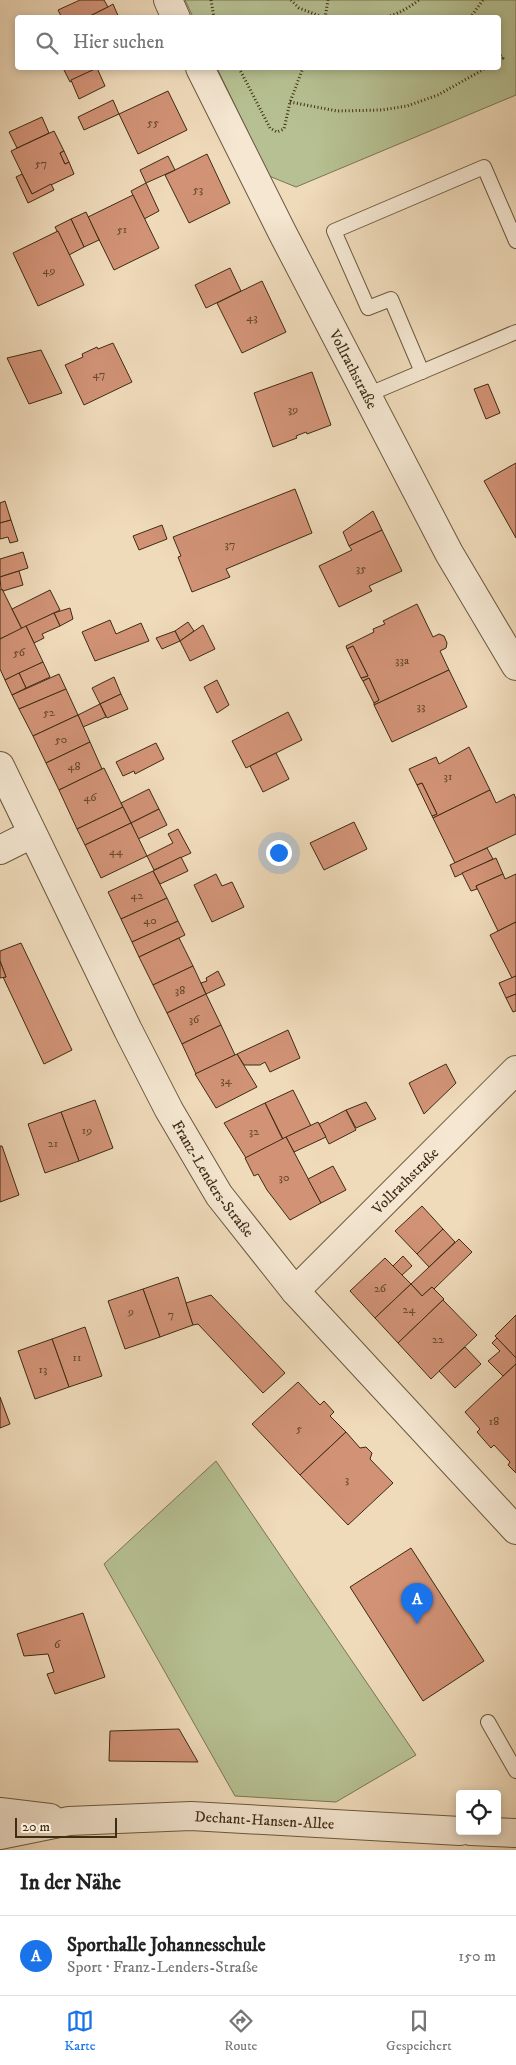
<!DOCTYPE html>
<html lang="de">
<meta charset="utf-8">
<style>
body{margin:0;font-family:"IM FELL DW Pica",serif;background:#f2f2f2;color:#222}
.controls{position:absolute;right:15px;bottom:15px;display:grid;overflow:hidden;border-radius:5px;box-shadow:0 2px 8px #0003}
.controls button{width:45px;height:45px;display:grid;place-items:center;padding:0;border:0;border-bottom:1px solid #e0e0e0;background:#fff;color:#222;font:25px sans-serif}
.scale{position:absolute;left:15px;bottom:12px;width:102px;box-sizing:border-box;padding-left:5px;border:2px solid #3e2c13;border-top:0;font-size:14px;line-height:18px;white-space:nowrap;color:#3e2c13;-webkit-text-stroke:4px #f5e7d2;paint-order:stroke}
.you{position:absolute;left:278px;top:852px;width:18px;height:18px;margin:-12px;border:4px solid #fff;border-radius:50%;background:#1a73e8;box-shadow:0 0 0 8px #1a73e833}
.badge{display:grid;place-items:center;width:32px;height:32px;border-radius:50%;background:#1a73e8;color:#fff;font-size:16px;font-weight:700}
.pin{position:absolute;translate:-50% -41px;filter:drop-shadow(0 1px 2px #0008)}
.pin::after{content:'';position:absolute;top:26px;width:18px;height:15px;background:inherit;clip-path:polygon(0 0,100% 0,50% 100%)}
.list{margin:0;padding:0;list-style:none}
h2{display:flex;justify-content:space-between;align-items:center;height:65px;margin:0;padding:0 20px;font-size:21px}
h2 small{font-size:16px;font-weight:400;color:#767676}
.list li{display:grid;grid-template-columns:32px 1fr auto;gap:15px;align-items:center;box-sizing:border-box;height:80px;padding:0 20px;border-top:1px solid #e0e0e0}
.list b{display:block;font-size:19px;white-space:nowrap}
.list p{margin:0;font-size:16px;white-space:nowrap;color:#767676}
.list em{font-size:16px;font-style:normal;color:#767676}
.icon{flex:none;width:28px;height:28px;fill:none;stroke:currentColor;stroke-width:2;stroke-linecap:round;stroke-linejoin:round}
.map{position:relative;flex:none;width:516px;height:1850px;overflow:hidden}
.search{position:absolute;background:#fff;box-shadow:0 2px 8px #0003;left:15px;right:15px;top:15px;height:55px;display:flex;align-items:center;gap:12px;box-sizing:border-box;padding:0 18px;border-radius:5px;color:#767676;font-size:19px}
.sheet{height:145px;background:#fff}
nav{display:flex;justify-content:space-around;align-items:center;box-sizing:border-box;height:70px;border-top:1px solid #e0e0e0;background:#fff;font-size:14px;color:#767676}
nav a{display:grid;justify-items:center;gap:2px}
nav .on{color:#1a73e8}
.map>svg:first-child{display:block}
.green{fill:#b6c092;stroke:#7a7652}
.building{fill:#d19276;stroke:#3e2c13}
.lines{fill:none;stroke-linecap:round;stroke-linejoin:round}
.service-casing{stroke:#6a583d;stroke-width:16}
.minor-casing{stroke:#6a583d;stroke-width:30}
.tertiary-casing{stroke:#6a583d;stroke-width:30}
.path{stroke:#3e2c13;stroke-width:3;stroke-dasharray:1 2.5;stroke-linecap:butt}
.service{stroke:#f5e7d2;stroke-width:14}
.minor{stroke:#f5e7d2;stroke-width:28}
.tertiary{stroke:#f5e7d2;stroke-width:28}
.labels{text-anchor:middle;stroke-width:4;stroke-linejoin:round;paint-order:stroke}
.number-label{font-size:12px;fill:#63462c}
.street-label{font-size:15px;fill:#3e2c13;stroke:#f5e7d2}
</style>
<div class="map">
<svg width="516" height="1850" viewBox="0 0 516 1850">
<rect width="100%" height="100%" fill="#efdaba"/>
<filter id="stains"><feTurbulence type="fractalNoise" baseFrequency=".004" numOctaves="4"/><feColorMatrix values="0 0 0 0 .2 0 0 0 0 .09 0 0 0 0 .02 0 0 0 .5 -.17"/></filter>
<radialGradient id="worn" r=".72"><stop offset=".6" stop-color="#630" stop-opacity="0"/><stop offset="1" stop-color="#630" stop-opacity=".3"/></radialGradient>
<g class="green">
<polygon points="185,0 516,0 516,95 296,187 269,176 217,68 498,68 498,18 193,17"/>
<polygon points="216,1461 416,1755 336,1802 235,1796 104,1564"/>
</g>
<g class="building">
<polygon points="80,0 104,0 108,7 86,18 62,18 58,10"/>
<polygon points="113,4 119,18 86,18 108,7"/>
<polygon points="63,68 98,68 70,82"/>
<polygon points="97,68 105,86 79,99 71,80"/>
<polygon points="168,91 187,130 138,154 119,114"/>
<polygon points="113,100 119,114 84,130 78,117"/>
<polygon points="42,117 49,133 17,148 9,132"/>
<polygon points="54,131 64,151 60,153 65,164 69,162 74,174 32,194 11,151"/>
<polygon points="64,151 69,162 65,164 60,153"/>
<polygon points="207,154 230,203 189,223 165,175"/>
<polygon points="168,156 175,170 146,183 140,170"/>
<polygon points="22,174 32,194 51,184 54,190 28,203 16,177"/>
<polygon points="146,183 159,211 144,219 131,191"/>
<polygon points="133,195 159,248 114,270 88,217"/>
<polygon points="86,212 99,240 84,247 71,219"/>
<polygon points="71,219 84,247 69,255 55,227"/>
<polygon points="58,231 84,285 38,306 13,253"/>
<polygon points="230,268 241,291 206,308 195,285"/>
<polygon points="262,281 286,332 242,353 217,303"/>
<polygon points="113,343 132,382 84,405 65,365 83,357 82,354 97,347 98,349"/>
<polygon points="41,350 62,393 29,404 7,358"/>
<polygon points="312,372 331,425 307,434 306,432 296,436 297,438 273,447 254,393"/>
<polygon points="488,384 500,413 486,419 474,389"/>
<polygon points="516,463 516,538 484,481"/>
<polygon points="295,489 312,533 226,569 230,577 192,592 178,557 181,556 173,537"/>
<polygon points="5,501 11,520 0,523 0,503"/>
<polygon points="373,511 382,530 349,546 343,532"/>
<polygon points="11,520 18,541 10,543 8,537 0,539 0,523"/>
<polygon points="162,525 167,539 139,550 133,536"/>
<polygon points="382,530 402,571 369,586 372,591 339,607 319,566 352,550 349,546"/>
<polygon points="23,552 28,568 0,577 0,559"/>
<polygon points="19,571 23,585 3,591 2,589 1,590 0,577"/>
<polygon points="2,589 22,629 0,639 0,590"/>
<polygon points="50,590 60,610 22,629 12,609"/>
<polygon points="417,604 433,637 439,634 444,636 447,643 446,648 440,651 449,670 374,705 374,703 379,700 369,678 363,681 361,678 368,676 353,646 347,649 346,646 374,632 373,629 385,624 383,621"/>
<polygon points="70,608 73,619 60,626 54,613"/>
<polygon points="54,613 60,626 42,634 44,638 34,643 26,626"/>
<polygon points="110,620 116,634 141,623 149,641 95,661 82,632"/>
<polygon points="188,622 194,631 180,641 175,631"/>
<polygon points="203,625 215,649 190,661 180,641"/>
<polygon points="26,626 43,662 5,680 0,669 0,639"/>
<polygon points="175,631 180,641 162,649 156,638"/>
<polygon points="353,646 368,676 361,678 347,649"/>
<polygon points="43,662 50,677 26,688 19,673"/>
<polygon points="449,670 467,707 392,742 374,705"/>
<polygon points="19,673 26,688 12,695 5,680"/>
<polygon points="59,674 66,689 19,709 12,695"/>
<polygon points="114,677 121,694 100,704 92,688"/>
<polygon points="369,678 379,700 374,703 363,681"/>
<polygon points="217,680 229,705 217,713 204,687"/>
<polygon points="66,689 78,715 33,736 19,709"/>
<polygon points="121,694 128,709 107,718 100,704"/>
<polygon points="100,704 106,717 83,727 78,715"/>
<polygon points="288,712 302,740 246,768 232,741"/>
<polygon points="78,715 90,742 46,763 33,736"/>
<polygon points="90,742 102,769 59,790 46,763"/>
<polygon points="156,743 164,759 135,774 134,771 123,776 116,762"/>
<polygon points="469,747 490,790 433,818 432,816 437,814 422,783 417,785 409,769 436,757 439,764"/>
<polygon points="276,753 289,779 263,792 250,766"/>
<polygon points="104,768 123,807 77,829 59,790"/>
<polygon points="422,783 437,814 432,816 417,785"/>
<polygon points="149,789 159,809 131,823 121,803"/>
<polygon points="490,790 496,803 514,794 516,799 516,834 455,863 433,818"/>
<polygon points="123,807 131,823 85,845 77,829"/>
<polygon points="159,809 167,825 138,839 131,823"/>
<polygon points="354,822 367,849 324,870 310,843"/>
<polygon points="131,823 147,856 101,878 85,845"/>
<polygon points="178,829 191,853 154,870 147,856 173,843 168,834"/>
<polygon points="487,848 493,859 455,877 450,865"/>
<polygon points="181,857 188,871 160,884 153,871"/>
<polygon points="496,858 503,874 476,886 477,889 471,891 462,873"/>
<polygon points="153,871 167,898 121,919 108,892"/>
<polygon points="216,874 222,886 232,882 244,907 212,922 194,885"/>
<polygon points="503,874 505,879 516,874 516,922 498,931 476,886"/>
<polygon points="167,898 178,921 132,942 121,919"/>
<polygon points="178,921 185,935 139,957 132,942"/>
<polygon points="516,922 516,976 512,978 490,935"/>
<polygon points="179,938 193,966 153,985 139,957"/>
<polygon points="21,943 72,1050 44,1064 3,977 6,977 0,961 0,951"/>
<polygon points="0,961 6,977 0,978"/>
<polygon points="193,966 206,994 167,1013 153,985"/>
<polygon points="218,971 225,985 206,994 201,983 207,981 206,978"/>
<polygon points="516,976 516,994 506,998 499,983"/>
<polygon points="206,994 221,1025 182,1044 167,1013"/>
<polygon points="516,994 516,1011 513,1012 506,998"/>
<polygon points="221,1025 235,1055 196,1074 182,1044"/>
<polygon points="288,1030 300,1058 270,1072 265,1062 260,1065 244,1065 237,1054"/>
<polygon points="237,1054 257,1087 216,1108 195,1074"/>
<polygon points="446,1064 456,1083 424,1114 409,1083"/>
<polygon points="293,1090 311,1126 283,1139 265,1103"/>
<polygon points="95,1100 113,1148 79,1161 61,1112"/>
<polygon points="366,1102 376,1119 356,1128 346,1110"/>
<polygon points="265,1103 283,1140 246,1158 224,1123"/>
<polygon points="346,1110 356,1130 329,1144 319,1124"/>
<polygon points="61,1112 79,1161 45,1173 28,1124"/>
<polygon points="318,1122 326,1137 294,1152 286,1137"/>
<polygon points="286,1137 321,1203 290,1220 267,1190 258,1174 254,1176 245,1158"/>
<polygon points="0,1146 2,1146 19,1195 0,1202"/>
<polygon points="333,1166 346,1190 321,1203 308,1179"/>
<polygon points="422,1206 443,1229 417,1254 395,1231"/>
<polygon points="443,1229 455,1242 429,1267 417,1254"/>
<polygon points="459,1239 472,1252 434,1289 432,1287 422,1296 411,1284"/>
<polygon points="403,1256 412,1266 402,1275 393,1266"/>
<polygon points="385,1258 411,1284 375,1318 350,1291"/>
<polygon points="178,1277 193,1325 160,1337 143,1289"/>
<polygon points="411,1284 422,1296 432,1287 444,1299 398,1343 375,1318"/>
<polygon points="143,1289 160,1337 125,1349 108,1301"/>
<polygon points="211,1295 285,1373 263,1393 198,1324 193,1325 186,1303"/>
<polygon points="443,1300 477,1335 431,1379 398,1343"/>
<polygon points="516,1315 516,1358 495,1336"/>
<polygon points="85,1327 102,1376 69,1387 52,1339"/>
<polygon points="497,1338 516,1358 516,1364 503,1376 488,1361 500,1351 492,1343"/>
<polygon points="52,1339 69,1387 35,1399 18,1351"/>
<polygon points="465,1347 481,1364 455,1388 439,1371"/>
<polygon points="516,1364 516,1473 508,1465 510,1462 494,1445 491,1448 477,1432 480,1429 465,1412"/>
<polygon points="298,1382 320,1405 324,1401 334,1412 330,1416 346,1432 300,1475 252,1424"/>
<polygon points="0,1397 10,1424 0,1428"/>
<polygon points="346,1432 360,1448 366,1447 372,1453 370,1459 393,1483 348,1525 300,1475"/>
<polygon points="411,1548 484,1661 423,1701 350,1587"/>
<polygon points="83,1613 105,1677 55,1694 47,1674 54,1672 48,1654 24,1656 17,1634"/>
<polygon points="179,1729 198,1762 109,1761 110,1731"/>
</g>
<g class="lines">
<defs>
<g id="service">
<polyline points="422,372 391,299 368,308 334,231 484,167 516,241"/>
<polyline points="367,395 516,332"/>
<polyline points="488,1722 516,1771"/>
</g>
<g id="minor">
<polyline points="168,0 176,18"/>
<path id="s1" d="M200 68 282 232 449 553 516 666"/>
<polyline points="0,850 32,834"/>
<path id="s2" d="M295 1291 516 1070"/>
<polyline points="0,1812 50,1818"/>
<polyline points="471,1831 516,1833"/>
<path id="s3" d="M0 1835 69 1821 191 1816 460 1831"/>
</g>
<g id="tertiary">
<path id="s4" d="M0 766 128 1030 169 1110 219 1195 295 1291 516 1530"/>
</g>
</defs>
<use href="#service" class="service-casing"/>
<use href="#minor" class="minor-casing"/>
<use href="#tertiary" class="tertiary-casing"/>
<g class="path">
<polyline points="211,0 214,18"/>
<polyline points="291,0 299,8 325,18"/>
<polyline points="325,18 328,0"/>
<path d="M380 18C395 16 407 9 419 0"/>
<polyline points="470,18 483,0"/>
<polyline points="498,53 503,58 498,60"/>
<polyline points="239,68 270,128 277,132 284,129 290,102 303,68"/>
<polyline points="290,102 337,111 382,110 407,106 438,95 486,68"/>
</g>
<use href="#service" class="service"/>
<use href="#minor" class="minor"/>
<use href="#tertiary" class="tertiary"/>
</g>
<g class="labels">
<g class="number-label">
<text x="153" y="126">55</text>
<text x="41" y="167">57</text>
<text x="198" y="193">53</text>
<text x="122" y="233">51</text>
<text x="49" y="274">49</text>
<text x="252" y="321">43</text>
<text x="99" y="378">47</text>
<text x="293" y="413">39</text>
<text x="230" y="548">37</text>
<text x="361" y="572">35</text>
<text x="19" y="656">56</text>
<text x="402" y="664">33a</text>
<text x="421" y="710">33</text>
<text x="49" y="716">52</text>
<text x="61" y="743">50</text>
<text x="74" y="770">48</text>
<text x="448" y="780">31</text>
<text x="90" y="801">46</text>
<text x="116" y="855">44</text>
<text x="137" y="899">42</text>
<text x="150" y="924">40</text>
<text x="180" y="994">38</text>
<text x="194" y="1023">36</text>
<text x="226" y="1084">34</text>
<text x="87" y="1134">19</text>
<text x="254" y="1135">32</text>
<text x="53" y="1147">21</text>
<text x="284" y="1181">30</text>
<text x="380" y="1292">26</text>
<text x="409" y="1313">24</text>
<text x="131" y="1315">9</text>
<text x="171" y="1318">7</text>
<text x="438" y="1343">22</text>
<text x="77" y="1361">11</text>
<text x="43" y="1373">13</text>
<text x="494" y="1425">18</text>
<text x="299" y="1432">5</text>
<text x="347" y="1483">3</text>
<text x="57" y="1648">6</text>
</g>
<g class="street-label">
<text dy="5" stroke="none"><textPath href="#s1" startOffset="338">Vollrathstraße</textPath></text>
<text dy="5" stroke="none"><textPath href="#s4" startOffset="465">Franz-Lenders-Straße</textPath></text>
<text dy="5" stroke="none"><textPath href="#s2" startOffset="156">Vollrathstraße</textPath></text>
<text dy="5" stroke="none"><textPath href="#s3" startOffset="266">Dechant-Hansen-Allee</textPath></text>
</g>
</g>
<rect width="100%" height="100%" filter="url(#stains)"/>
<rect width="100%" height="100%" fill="url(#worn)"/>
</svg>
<div class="controls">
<button><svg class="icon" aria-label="locate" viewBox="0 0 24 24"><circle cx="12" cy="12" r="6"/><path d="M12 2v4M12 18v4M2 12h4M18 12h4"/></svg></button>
</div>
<div class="scale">20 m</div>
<div class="you"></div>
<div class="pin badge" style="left:417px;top:1624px">A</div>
<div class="search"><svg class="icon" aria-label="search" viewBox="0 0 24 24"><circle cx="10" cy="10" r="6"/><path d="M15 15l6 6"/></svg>Hier suchen</div>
</div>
<section class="sheet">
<h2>In der Nähe<small></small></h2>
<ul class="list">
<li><span class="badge">A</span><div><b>Sporthalle Johannesschule</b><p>Sport · Franz-Lenders-Straße</p></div><em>150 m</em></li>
</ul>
</section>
<nav>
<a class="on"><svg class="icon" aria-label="map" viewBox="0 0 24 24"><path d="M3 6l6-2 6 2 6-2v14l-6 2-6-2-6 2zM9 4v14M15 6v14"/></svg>Karte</a>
<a><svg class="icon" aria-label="directions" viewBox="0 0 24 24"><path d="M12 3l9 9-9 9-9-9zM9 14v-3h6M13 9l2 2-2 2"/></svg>Route</a>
<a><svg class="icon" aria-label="saved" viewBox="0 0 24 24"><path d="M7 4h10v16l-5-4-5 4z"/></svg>Gespeichert</a>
</nav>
